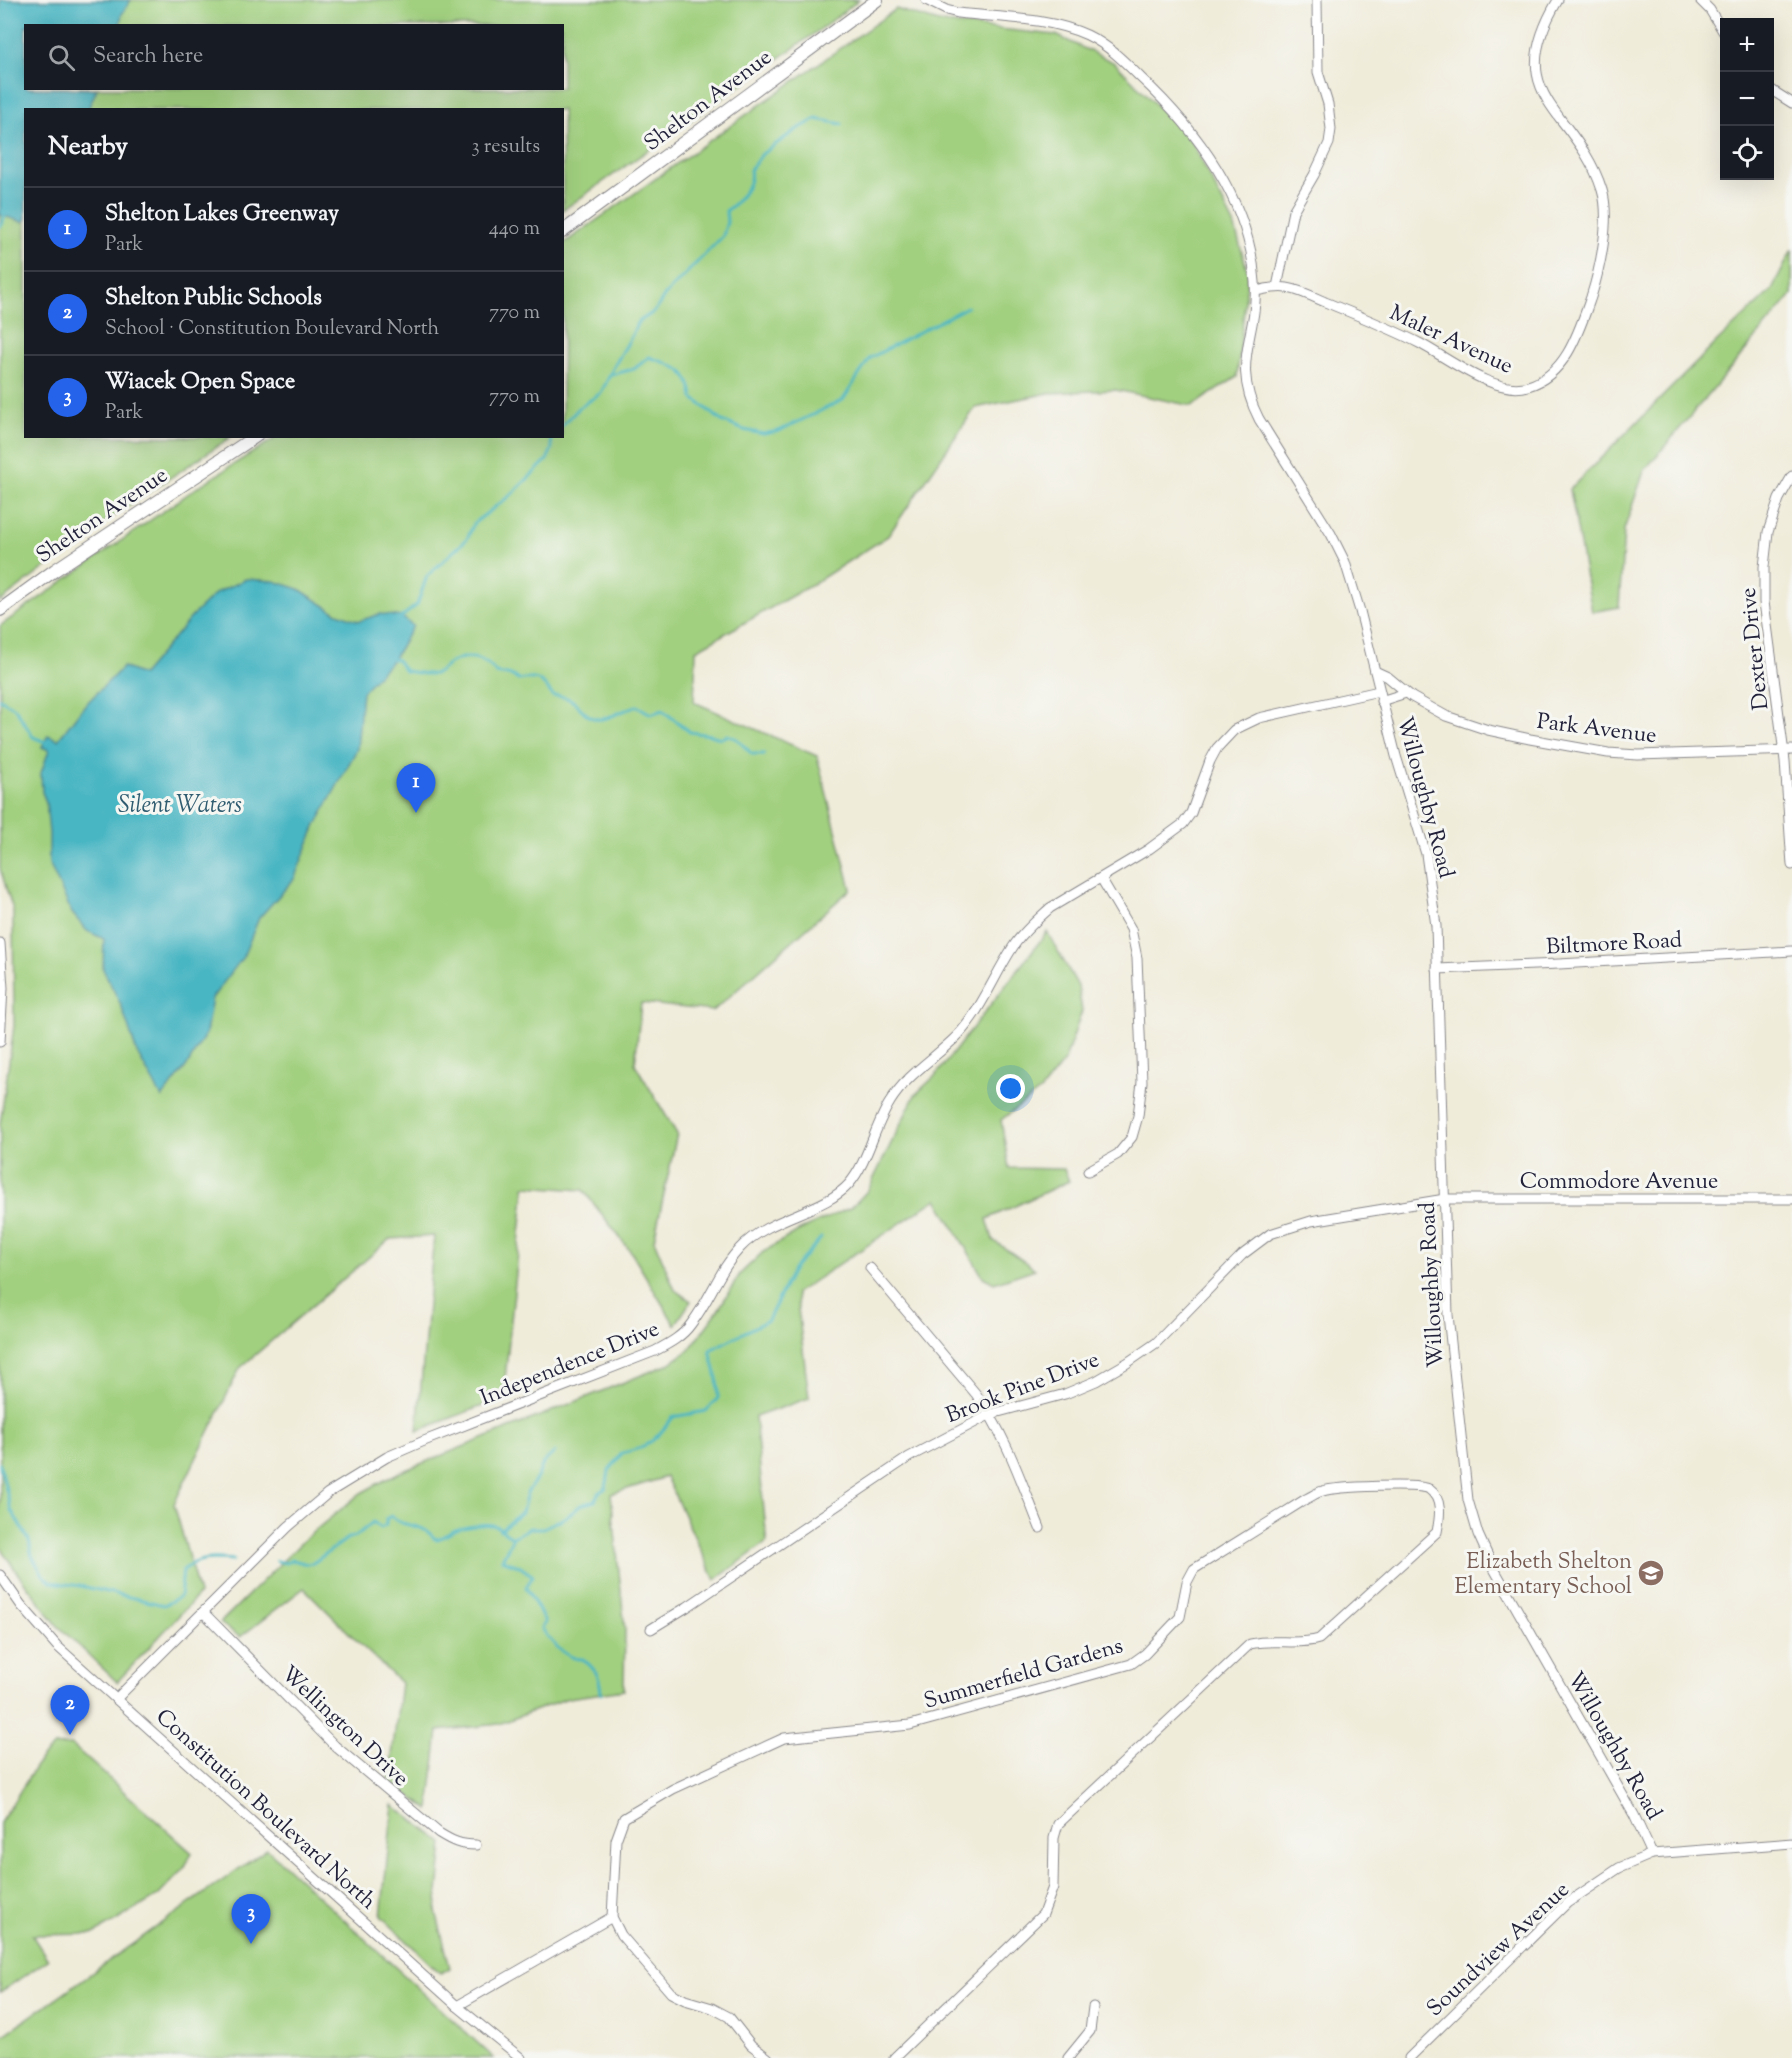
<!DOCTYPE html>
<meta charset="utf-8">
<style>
body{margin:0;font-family:"Sorts Mill Goudy",serif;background:#20242c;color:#f1f3f6}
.controls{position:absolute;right:18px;top:18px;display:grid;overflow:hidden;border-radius:0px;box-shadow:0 6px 24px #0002}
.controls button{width:54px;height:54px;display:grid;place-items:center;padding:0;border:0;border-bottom:2px solid #363941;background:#171b24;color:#f1f3f6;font:30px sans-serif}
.you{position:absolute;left:1011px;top:1089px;width:21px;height:21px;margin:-15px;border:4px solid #fff;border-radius:50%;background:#1a73e8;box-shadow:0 0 0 9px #1a73e833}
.badge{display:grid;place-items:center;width:39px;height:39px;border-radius:50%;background:#2563eb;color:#fff;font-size:20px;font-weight:700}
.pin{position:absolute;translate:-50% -50px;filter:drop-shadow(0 2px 3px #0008)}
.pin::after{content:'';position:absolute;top:32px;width:21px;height:18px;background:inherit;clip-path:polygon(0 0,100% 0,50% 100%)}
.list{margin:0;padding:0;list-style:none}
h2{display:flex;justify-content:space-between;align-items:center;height:78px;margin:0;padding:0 24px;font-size:26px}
h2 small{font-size:20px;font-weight:400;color:#9ea1a6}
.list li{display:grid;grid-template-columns:39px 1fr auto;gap:18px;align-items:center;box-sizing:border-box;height:84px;padding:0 24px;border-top:2px solid #363941}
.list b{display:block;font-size:22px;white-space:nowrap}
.list p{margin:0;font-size:20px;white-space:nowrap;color:#9ea1a6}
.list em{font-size:20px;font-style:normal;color:#9ea1a6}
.icon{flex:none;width:33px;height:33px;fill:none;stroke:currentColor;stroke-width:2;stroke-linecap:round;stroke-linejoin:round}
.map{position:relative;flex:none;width:1792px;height:2058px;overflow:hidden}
.search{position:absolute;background:#171b24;box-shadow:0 6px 24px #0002;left:24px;top:24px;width:540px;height:66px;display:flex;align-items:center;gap:15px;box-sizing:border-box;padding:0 21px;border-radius:0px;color:#9ea1a6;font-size:22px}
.panel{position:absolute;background:#171b24;box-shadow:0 6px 24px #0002;left:24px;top:108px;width:540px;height:330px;border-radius:0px}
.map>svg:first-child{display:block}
.green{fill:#a1d07f;stroke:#62795d;stroke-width:1.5;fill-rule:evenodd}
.water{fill:#48b6c3;stroke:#356c7f;stroke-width:1.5}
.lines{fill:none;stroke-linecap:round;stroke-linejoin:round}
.stream{stroke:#48b6c3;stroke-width:3}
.street-casing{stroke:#89878a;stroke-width:11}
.secondary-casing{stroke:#89878a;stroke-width:14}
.street{stroke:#fff;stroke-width:9}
.secondary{stroke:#fff;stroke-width:12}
.labels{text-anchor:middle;stroke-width:6;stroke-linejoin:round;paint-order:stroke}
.street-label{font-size:22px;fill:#22223b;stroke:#f6f6f2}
.education-label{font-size:22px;fill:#785e54;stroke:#f6f6f2;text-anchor:end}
.water-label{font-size:24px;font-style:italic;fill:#315d71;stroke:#f6f6f2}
</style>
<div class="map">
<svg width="1792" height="2058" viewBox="0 0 1792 2058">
<rect width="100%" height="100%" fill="#f6f6f2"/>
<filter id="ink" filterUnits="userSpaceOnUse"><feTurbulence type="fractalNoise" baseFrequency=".0167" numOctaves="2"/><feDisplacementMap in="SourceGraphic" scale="12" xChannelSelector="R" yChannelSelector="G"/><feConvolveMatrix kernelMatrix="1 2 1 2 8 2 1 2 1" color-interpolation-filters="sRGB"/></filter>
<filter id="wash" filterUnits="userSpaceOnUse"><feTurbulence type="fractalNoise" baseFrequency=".008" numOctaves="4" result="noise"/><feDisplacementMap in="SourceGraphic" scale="24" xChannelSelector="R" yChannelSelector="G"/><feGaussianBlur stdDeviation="1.35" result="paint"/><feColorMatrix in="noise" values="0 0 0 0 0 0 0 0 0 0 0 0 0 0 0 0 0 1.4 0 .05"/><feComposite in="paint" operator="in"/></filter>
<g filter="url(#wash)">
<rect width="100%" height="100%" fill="#f0ecda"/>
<g class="green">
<path d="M0 0H859L825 26 563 210 562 110H26V436L231 437 109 519 0 602ZM26 26H562V88H26Z"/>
<polygon points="896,9 942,23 1056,35 1115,63 1191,140 1234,224 1248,273 1237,377 1192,406 1116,390 1049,393 975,408 888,536 813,584 696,650 694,702 817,756 851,889 713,1011 641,1003 635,1064 677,1134 654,1240 675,1290 691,1301 675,1325 631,1252 583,1190 525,1186 503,1398 417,1431 434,1236 390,1239 240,1368 174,1504 199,1594 117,1682 58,1626 18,1574 0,1547 0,1125 14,1026 13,910 0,869 0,626 199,486 277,437 562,436 563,244"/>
<polygon points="1792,250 1792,295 1644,471 1624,530 1619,607 1592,612 1570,489 1718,341 1772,290"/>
<polygon points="1047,932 1078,986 1082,1011 1065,1060 1041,1090 1001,1120 1009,1168 1064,1169 1069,1181 987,1219 993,1240 1035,1269 994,1283 983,1277 937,1199 796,1293 809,1398 755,1417 767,1542 715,1580 666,1477 611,1494 625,1630 624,1690 568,1698 499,1724 438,1731 429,1810 389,1780 401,1683 361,1645 304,1588 240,1637 220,1623 307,1537 361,1493 398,1473 669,1364 689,1350 717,1312 740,1274 763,1252 798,1231 852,1207 868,1190 915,1095 936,1075"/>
<polygon points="72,1745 192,1853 183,1870 158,1896 94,1934 32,1935 48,1960 0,1992 0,1823 41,1758 54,1746"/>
<polygon points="393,1805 443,1843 436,1911 450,1968 440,1973 381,1916"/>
<polygon points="267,1849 494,2058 0,2058 0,2038"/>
</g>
<g class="water">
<polygon points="0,0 131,0 122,14 120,25 26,26 26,88 97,89 88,109 26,110 26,220 23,222 0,215"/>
<polygon points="246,579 274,581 299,589 335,612 359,621 380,614 402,617 413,626 394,658 362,692 357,749 316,825 294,879 259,918 243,957 212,998 206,1033 188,1064 162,1098 137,1053 121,1005 103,969 104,939 87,931 72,913 49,863 49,833 46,802 42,792 41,773 49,750 42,747 48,735 58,740 84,706 123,667 142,675 194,614 216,593"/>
</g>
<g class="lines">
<g class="stream">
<polyline points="0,226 6,214"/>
<path d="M610 375C618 356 631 342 637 323L655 311 665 295 723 236 727 222 726 211C736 203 754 186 750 170L762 154 796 130 816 119 842 124"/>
<path d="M562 426 580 407 601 393 610 375 634 369 649 357C674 366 690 368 693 398L722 421 744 430 763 434 779 431 843 400 870 358 967 307"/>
<polyline points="399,619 417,605 427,576 467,539 474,523 511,495 547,460 552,449 551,440 554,436"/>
<path d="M391 658 397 660 405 671C414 672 425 675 434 674 441 673 444 667 450 663 467 653 485 657 496 673L513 676 518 680C539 676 541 680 553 696 580 695 579 716 597 719 607 721 626 708 637 706L651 714 662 710 690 732 710 735 721 738 728 735 737 739 752 754H764"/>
<polyline points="0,699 15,708 33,737 48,743"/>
<path d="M0 1464 11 1510 29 1540 32 1556 43 1575 51 1582 81 1586 164 1605 180 1597 183 1570C199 1557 213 1558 233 1560"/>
<polyline points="500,1530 522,1512 527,1493 538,1476 543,1463 555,1452"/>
<path d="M513 1537 502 1560 519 1566 533 1576 526 1587 545 1622 542 1628C550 1642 567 1660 583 1659 597 1671 600 1676 601 1694"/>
<path d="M277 1561 286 1563 293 1560 307 1564 313 1563 348 1538 356 1536 373 1522 381 1528 386 1525V1519L391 1516C404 1530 420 1520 435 1539 443 1539 448 1533 456 1530 466 1527 488 1521 498 1527 503 1531 507 1534 513 1537L530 1528H543L568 1516 581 1505 595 1501 598 1493 606 1488 609 1471 622 1453C648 1448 657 1439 673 1417L706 1411 718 1398 717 1378 710 1350 768 1320 793 1270 821 1238"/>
</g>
</g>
</g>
<g filter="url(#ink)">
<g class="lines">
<defs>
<g id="street">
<path d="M926 0 946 10 958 13C1000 18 1047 17 1087 35 1108 45 1124 61 1140 77 1197 130 1250 201 1255 282 1259 336 1229 361 1259 419L1331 534 1345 562 1360 611 1396 756 1426 854 1436 926 1448 1315 1468 1500 1478 1534 1493 1567 1634 1815 1652 1854"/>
<polyline points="1700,0 1710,10 1724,33"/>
<polyline points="1770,89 1792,103"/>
<polyline points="1277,287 1293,211 1314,175 1329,143 1331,129 1328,104 1318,72 1317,0"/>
<path d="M1256 291C1266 289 1277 286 1287 288 1300 290 1314 297 1325 302 1357 315 1390 328 1421 344 1449 359 1496 396 1528 386 1566 375 1579 331 1591 297 1600 269 1611 219 1602 190 1576 108 1499 99 1558 0"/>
<polyline points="1792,476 1779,499 1768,532 1764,567 1764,602 1785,761 1792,865"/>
<polyline points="1375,671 1388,677 1412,697 1446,716 1488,730 1530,739 1608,753 1638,755 1792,750"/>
<polyline points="1381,701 1406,693"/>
<polyline points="0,943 3,988 0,1042"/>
<polyline points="1437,969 1559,964 1792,951"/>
<polyline points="1088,1171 1118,1154 1132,1137 1138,1116 1142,1082 1137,958 1131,929 1101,878"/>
<path d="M870 1268 976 1394C1006 1435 1021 1481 1040 1528"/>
<polyline points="0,1575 21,1605 57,1646 457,2006 521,2058"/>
<path d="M203 1612 335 1746 439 1833C452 1841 460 1845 476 1845"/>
<polyline points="651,1629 687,1607 909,1457 991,1414 1065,1394 1096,1381 1127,1363 1156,1343 1242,1255 1270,1234 1311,1221 1445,1199 1792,1199"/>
<path d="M116 1699 288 1527 328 1493 387 1457 424 1441 655 1351C668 1344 682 1337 691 1324 710 1300 719 1270 740 1248 770 1216 824 1212 849 1184 868 1162 874 1127 890 1102 907 1074 934 1059 957 1036 982 1010 995 973 1015 944 1025 930 1038 919 1050 908L1149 849 1183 824 1191 813 1210 761 1217 748 1234 730 1259 718 1379 691"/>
<polyline points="457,2006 612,1917"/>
<path d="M768 2058 751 2045 729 2017 712 2008 685 2000 671 1993 621 1935 612 1917 616 1840 624 1818 673 1789 784 1738 910 1725 1131 1664 1145 1654 1180 1617 1187 1582 1194 1569 1306 1499C1311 1497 1317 1492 1323 1491 1335 1487 1421 1483 1429 1489 1443 1499 1440 1517 1437 1532L1319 1639C1295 1646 1274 1638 1250 1644L1058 1824 1054 1838 1053 1887 1043 1914 894 2058"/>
<polyline points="1068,2058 1090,2031 1093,2007"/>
<polyline points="1409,2058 1567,1903 1619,1868 1652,1854 1792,1843"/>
</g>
<g id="secondary">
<polyline points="562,232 877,0"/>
<polyline points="0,610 55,570 256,436"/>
</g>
</defs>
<use href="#street" class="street-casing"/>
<use href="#secondary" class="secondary-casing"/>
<use href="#street" class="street"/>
<use href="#secondary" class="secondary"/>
</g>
</g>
<defs>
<symbol id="school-disc" viewBox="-11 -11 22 22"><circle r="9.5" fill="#8d6e63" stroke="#f6f6f2"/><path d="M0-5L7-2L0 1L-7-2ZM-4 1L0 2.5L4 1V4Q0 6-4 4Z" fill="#fff"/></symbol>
</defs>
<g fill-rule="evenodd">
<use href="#school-disc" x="1636" y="1558" width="30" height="30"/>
</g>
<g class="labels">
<g class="street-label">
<text transform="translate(707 99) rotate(-37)" y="8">Shelton Avenue</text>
<text transform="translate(1452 338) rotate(25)" y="8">Maler Avenue</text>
<text transform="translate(101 514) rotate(-34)" y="8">Shelton Avenue</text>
<text transform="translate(1753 649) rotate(-96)" y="8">Dexter Drive</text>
<text transform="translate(1597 727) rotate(7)" y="8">Park Avenue</text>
<text transform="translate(1427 797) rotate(75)" y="8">Willoughby Road</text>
<text transform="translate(1614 942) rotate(-3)" y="8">Biltmore Road</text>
<text x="1619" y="1188">Commodore Avenue</text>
<text transform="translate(1430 1285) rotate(-93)" y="8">Willoughby Road</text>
<text transform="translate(569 1362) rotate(-22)" y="8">Independence Drive</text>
<text transform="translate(1022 1386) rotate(-21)" y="8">Brook Pine Drive</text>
<text transform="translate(1023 1672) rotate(-16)" y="8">Summerfield Gardens</text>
<text transform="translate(346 1725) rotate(43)" y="8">Wellington Drive</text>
<text transform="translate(1616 1745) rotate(60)" y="8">Willoughby Road</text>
<text transform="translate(267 1808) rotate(42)" y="8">Constitution Boulevard North</text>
<text transform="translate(1497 1948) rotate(-43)" y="8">Soundview Avenue</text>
</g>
<g class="education-label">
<text x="1632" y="1568">Elizabeth Shelton<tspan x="1632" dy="25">Elementary School</tspan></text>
</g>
<g class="water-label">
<text x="180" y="812">Silent Waters</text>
</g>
</g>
</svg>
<div class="controls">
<button>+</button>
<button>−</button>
<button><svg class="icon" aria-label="locate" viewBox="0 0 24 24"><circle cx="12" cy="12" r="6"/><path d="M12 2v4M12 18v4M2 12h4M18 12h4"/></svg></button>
</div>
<div class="you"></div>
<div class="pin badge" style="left:416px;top:813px">1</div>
<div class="pin badge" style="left:70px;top:1735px">2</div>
<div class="pin badge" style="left:251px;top:1944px">3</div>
<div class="search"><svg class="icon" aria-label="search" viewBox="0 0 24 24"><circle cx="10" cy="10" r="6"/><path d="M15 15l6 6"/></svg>Search here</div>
<section class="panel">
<h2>Nearby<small>3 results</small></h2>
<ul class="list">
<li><span class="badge">1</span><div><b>Shelton Lakes Greenway</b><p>Park</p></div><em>440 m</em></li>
<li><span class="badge">2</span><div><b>Shelton Public Schools</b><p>School · Constitution Boulevard North</p></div><em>770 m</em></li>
<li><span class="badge">3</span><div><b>Wiacek Open Space</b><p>Park</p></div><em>770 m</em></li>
</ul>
</section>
</div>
